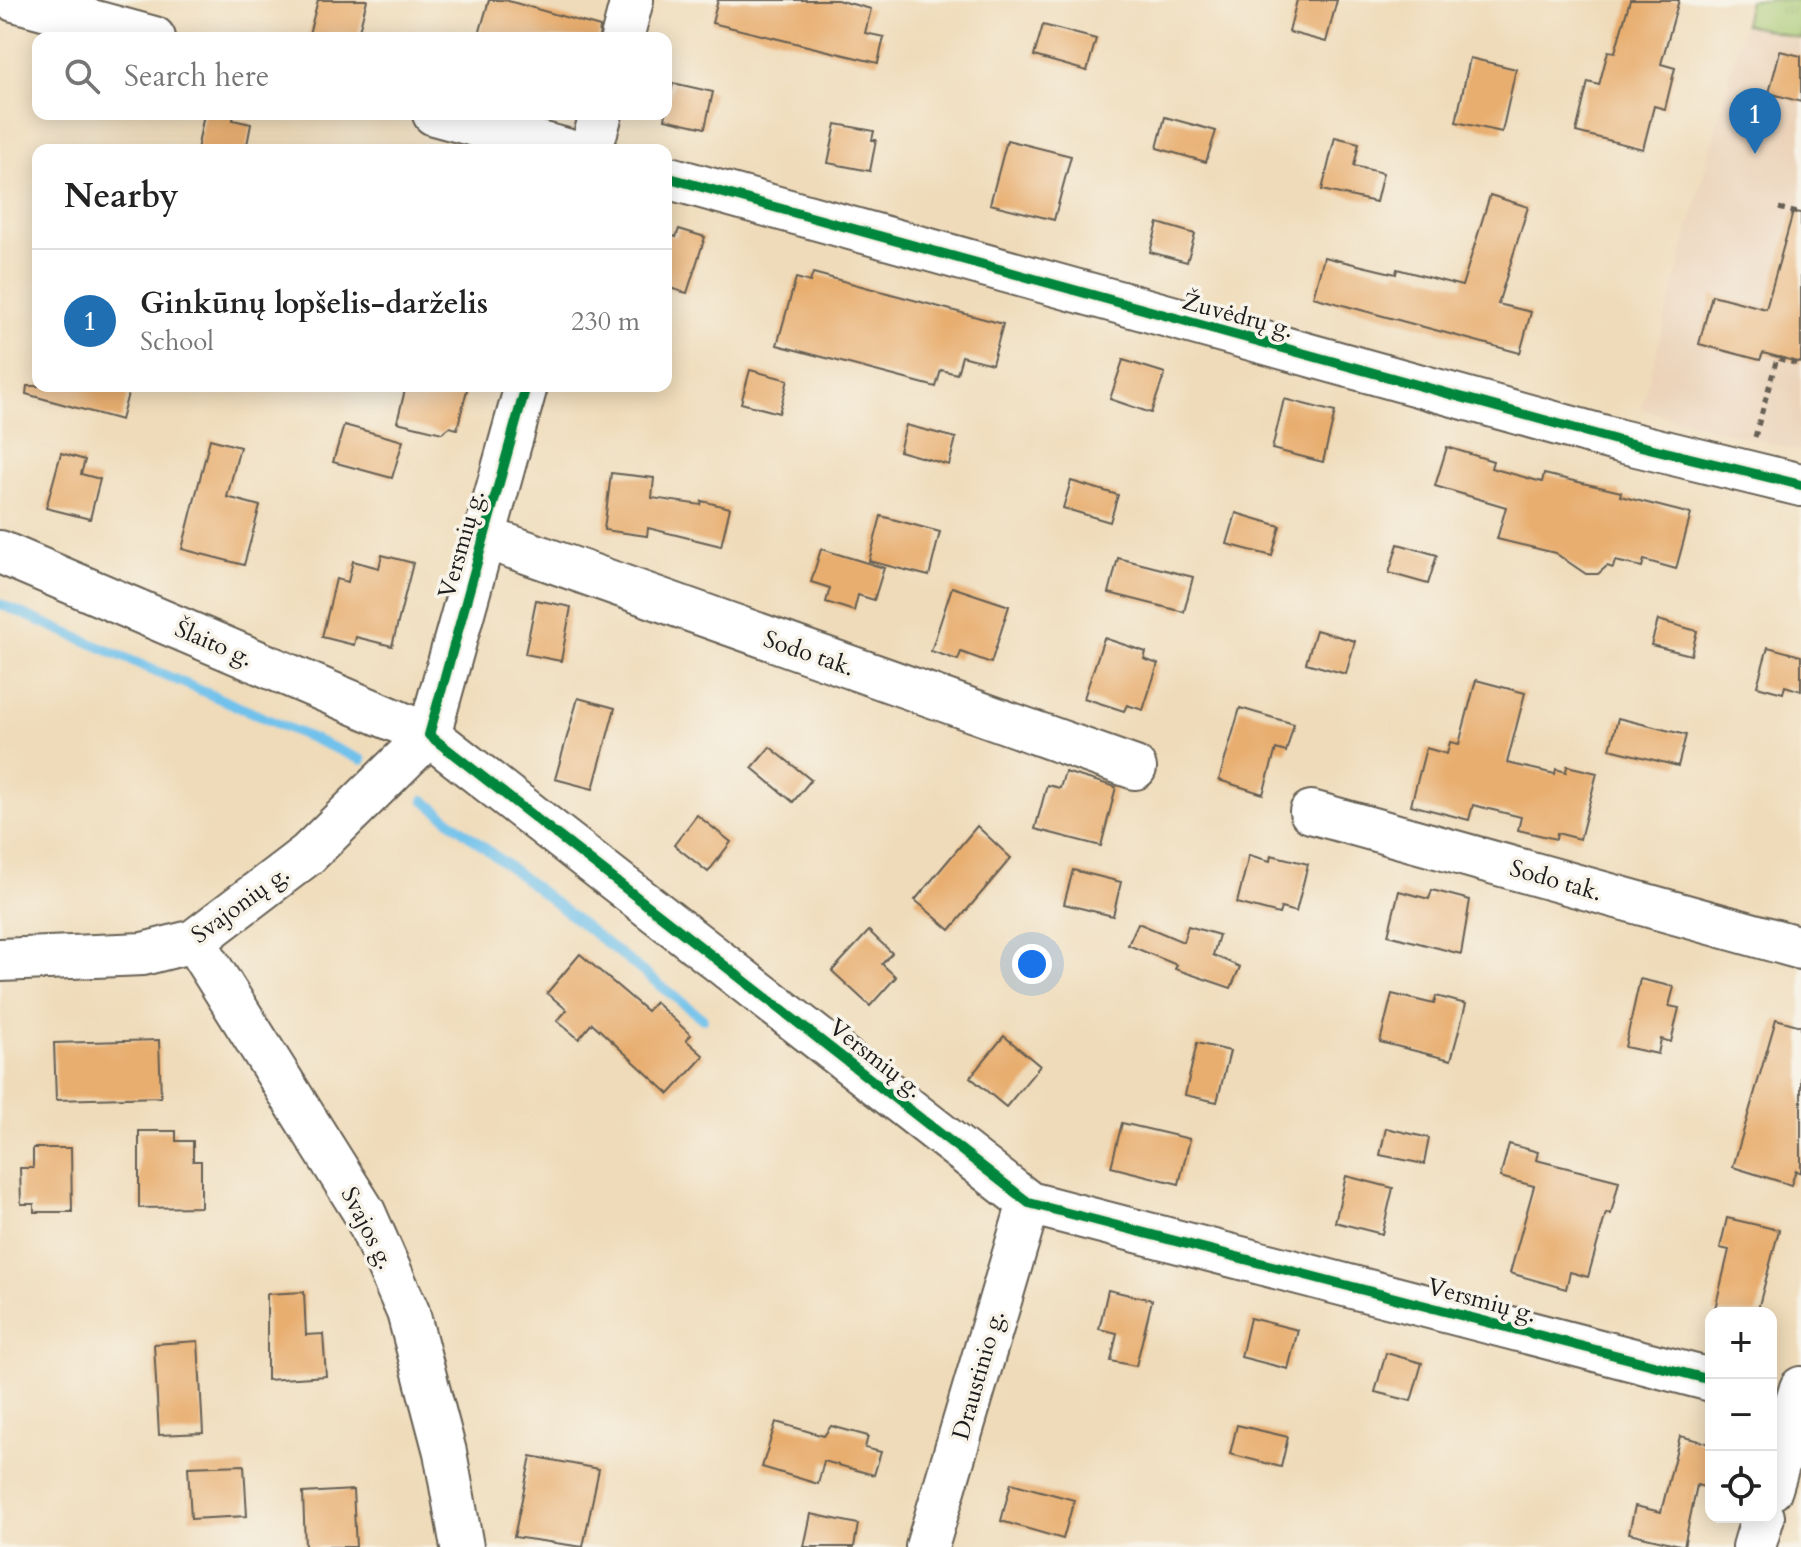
<!DOCTYPE html>
<meta charset="utf-8">
<style>
body{margin:0;font-family:Cardo,serif;background:#f6f6f6;color:#222}
.controls{position:absolute;right:24px;bottom:24px;display:grid;overflow:hidden;border-radius:16px;box-shadow:0 4px 20px #0003}
.controls button{width:72px;height:72px;display:grid;place-items:center;padding:0;border:0;border-bottom:2px solid #e0e0e0;background:#fff;color:#222;font:40px sans-serif}
.you{position:absolute;left:1032px;top:964px;width:28px;height:28px;margin:-20px;border:6px solid #fff;border-radius:50%;background:#1a73e8;box-shadow:0 0 0 12px #1a73e833}
.badge{display:grid;place-items:center;width:52px;height:52px;border-radius:50%;background:#1f6fb2;color:#fff;font-size:26px;font-weight:700}
.pin{position:absolute;translate:-50% -66px;filter:drop-shadow(0 2px 4px #0008)}
.pin::after{content:'';position:absolute;top:42px;width:28px;height:24px;background:inherit;clip-path:polygon(0 0,100% 0,50% 100%)}
.list{margin:0;padding:0;list-style:none}
h2{display:flex;justify-content:space-between;align-items:center;height:104px;margin:0;padding:0 32px;font-size:34px}
h2 small{font-size:26px;font-weight:400;color:#767676}
.list li{display:grid;grid-template-columns:52px 1fr auto;gap:24px;align-items:center;box-sizing:border-box;height:144px;padding:0 32px;border-top:2px solid #e0e0e0}
.list b{display:block;font-size:30px;white-space:nowrap}
.list p{margin:0;font-size:26px;white-space:nowrap;color:#767676}
.list em{font-size:26px;font-style:normal;color:#767676}
.icon{flex:none;width:44px;height:44px;fill:none;stroke:currentColor;stroke-width:2;stroke-linecap:round;stroke-linejoin:round}
.map{position:relative;flex:none;width:1801px;height:1547px;overflow:hidden}
.search{position:absolute;background:#fff;box-shadow:0 4px 20px #0003;left:32px;top:32px;width:640px;height:88px;display:flex;align-items:center;gap:20px;box-sizing:border-box;padding:0 28px;border-radius:16px;color:#767676;font-size:30px}
.panel{position:absolute;background:#fff;box-shadow:0 4px 20px #0003;left:32px;top:144px;width:640px;height:248px;border-radius:16px}
.map>svg:first-child{display:block}
.built{fill:#ebd2b8}
.grass{fill:url(#grass-tufts);stroke:#607246;stroke-width:2}
.lines{fill:none;stroke-linecap:round;stroke-linejoin:round}
.stream{stroke:#70c1eb;stroke-width:10}
.building{fill:#e8ae6f}
.minor-casing{stroke:#665f53;stroke-width:46}
.path{stroke:#665f53;stroke-width:5;stroke-dasharray:6 6;stroke-linecap:butt}
.minor{stroke:#fff;stroke-width:42}
.cycleway-casing{stroke:#f7f3e8;stroke-width:15}
.cycleway{stroke:#00873e;stroke-width:10}
.labels{text-anchor:middle;stroke-width:7;stroke-linejoin:round;paint-order:stroke}
.street-label{font-size:24px;fill:#1c1c1c;stroke:#f7f3e8}
</style>
<div class="map">
<svg width="1801" height="1547" viewBox="0 0 1801 1547">
<defs>
<pattern id="grass-tufts" width="24" height="20" patternUnits="userSpaceOnUse" patternTransform="scale(2)"><rect width="24" height="20" fill="#a4c770"/><path d="M3 7l-1-3M5 7V3M7 7l1-3M15 17l-1-3M17 17v-4M19 17l1-3" fill="none" stroke="#8daa60"/></pattern>
</defs>
<rect width="100%" height="100%" fill="#f7f3e8"/>
<filter id="ink" filterUnits="userSpaceOnUse"><feTurbulence type="fractalNoise" baseFrequency=".0125" numOctaves="2"/><feDisplacementMap in="SourceGraphic" scale="16" xChannelSelector="R" yChannelSelector="G"/><feConvolveMatrix kernelMatrix="1 2 1 2 8 2 1 2 1" color-interpolation-filters="sRGB"/></filter>
<filter id="wash" filterUnits="userSpaceOnUse"><feTurbulence type="fractalNoise" baseFrequency=".006" numOctaves="4" result="noise"/><feDisplacementMap in="SourceGraphic" scale="32" xChannelSelector="R" yChannelSelector="G"/><feGaussianBlur stdDeviation="1.8" result="paint"/><feColorMatrix in="noise" values="0 0 0 0 0 0 0 0 0 0 0 0 0 0 0 0 0 1.4 0 .05"/><feComposite in="paint" operator="in"/></filter>
<g filter="url(#wash)">
<rect width="100%" height="100%" fill="#efdbb9"/>
<polygon class="built" points="1744,24 1801,39 1801,452 1641,409"/>
<polygon class="grass" points="1749,0 1801,0 1801,39 1744,24"/>
<g class="lines">
<g class="stream">
<polyline points="0,604 362,760"/>
<polyline points="424,800 703,1019"/>
</g>
</g>
<g id="blocks">
<g class="building">
<polygon points="318,0 367,0 357,38 308,38"/>
<polygon points="489,0 505,0 600,27 599,38 478,38"/>
<polygon points="718,0 837,0 871,9 865,33 884,37 878,63 712,23"/>
<polygon points="1297,0 1337,0 1326,42 1289,32"/>
<polygon points="1630,0 1679,0 1661,64 1675,68 1665,109 1654,106 1643,149 1576,132 1588,82 1599,85 1608,51 1615,52"/>
<polygon points="1043,25 1096,39 1087,71 1034,56"/>
<polygon points="1780,51 1801,56 1801,102 1769,93"/>
<polygon points="1470,58 1516,69 1502,132 1456,122"/>
<polygon points="673,83 713,92 705,128 665,119"/>
<polygon points="204,114 234,114 233,120 251,124 246,150 197,150"/>
<polygon points="1165,117 1216,131 1206,162 1157,148"/>
<polygon points="836,124 874,131 872,140 876,140 870,171 828,163"/>
<polygon points="1335,137 1359,143 1354,166 1383,173 1376,202 1322,190"/>
<polygon points="1007,140 1071,156 1054,220 990,204"/>
<polygon points="1490,195 1528,207 1498,304 1531,312 1520,353 1313,297 1324,257 1396,274 1397,269 1462,286"/>
<polygon points="1793,212 1801,213 1801,363 1763,353 1760,360 1699,344 1712,295 1766,309"/>
<polygon points="1158,223 1195,234 1187,262 1150,252"/>
<polygon points="679,229 705,237 687,293 666,287 666,234 676,237"/>
<polygon points="813,273 1003,324 992,364 962,356 957,374 941,370 936,387 777,345 796,278 810,282"/>
<polygon points="1123,360 1165,373 1151,413 1110,399"/>
<polygon points="750,370 788,380 779,413 741,403"/>
<polygon points="27,386 130,386 121,420 26,394"/>
<polygon points="406,386 468,386 457,429 450,427 442,433 397,422"/>
<polygon points="1284,399 1335,412 1323,462 1272,449"/>
<polygon points="344,425 403,441 392,478 333,462"/>
<polygon points="906,425 956,438 949,465 899,451"/>
<polygon points="210,439 240,447 227,497 260,506 244,565 182,549"/>
<polygon points="1447,447 1493,461 1491,468 1542,482 1544,474 1621,492 1620,496 1691,514 1676,569 1644,560 1642,567 1615,561 1613,568 1607,566 1598,574 1586,574 1555,553 1497,539 1506,507 1435,486"/>
<polygon points="61,453 85,460 81,474 100,479 90,519 46,508"/>
<polygon points="611,473 654,478 652,498 701,505 702,501 730,508 721,546 648,528 647,536 604,530"/>
<polygon points="1071,481 1118,495 1110,522 1063,508"/>
<polygon points="1236,513 1280,526 1272,556 1227,544"/>
<polygon points="881,516 940,532 929,576 869,561"/>
<polygon points="1398,544 1437,555 1428,584 1389,573"/>
<polygon points="821,549 884,568 874,600 858,595 854,611 826,602 830,588 811,582"/>
<polygon points="382,555 413,563 392,646 356,637 354,645 322,637 336,579 348,582 353,561 379,568"/>
<polygon points="1118,558 1193,577 1184,612 1109,593"/>
<polygon points="952,587 1009,606 991,663 961,652 958,660 931,651"/>
<polygon points="536,600 571,607 561,661 525,654"/>
<polygon points="1658,620 1697,631 1691,655 1651,645"/>
<polygon points="1316,630 1355,641 1346,674 1306,663"/>
<polygon points="1104,638 1146,652 1144,659 1158,664 1143,710 1127,705 1124,711 1084,698"/>
<polygon points="1768,647 1801,656 1801,691 1785,686 1783,693 1757,686"/>
<polygon points="1476,680 1525,693 1507,763 1555,774 1556,769 1566,772 1567,766 1597,773 1580,839 1557,833 1556,839 1518,830 1521,817 1473,805 1469,820 1411,805 1426,748 1447,754 1450,742 1459,744"/>
<polygon points="578,698 615,708 593,789 555,779"/>
<polygon points="1240,708 1294,724 1286,752 1276,749 1263,794 1219,780"/>
<polygon points="1618,718 1686,735 1678,766 1610,749"/>
<polygon points="770,747 811,780 793,802 752,768"/>
<polygon points="1065,772 1116,787 1101,846 1035,829 1047,785 1060,788"/>
<polygon points="697,815 731,842 708,872 674,845"/>
<polygon points="977,826 1011,858 950,930 915,900"/>
<polygon points="1249,855 1270,861 1271,855 1308,864 1296,912 1281,908 1279,914 1237,903"/>
<polygon points="1073,870 1121,882 1113,916 1064,904"/>
<polygon points="1432,890 1470,900 1461,954 1388,935 1399,891 1429,899"/>
<polygon points="1138,923 1183,942 1188,926 1219,935 1213,955 1240,967 1231,988 1175,969 1177,965 1128,945"/>
<polygon points="869,931 892,953 882,964 896,977 870,1006 832,971"/>
<polygon points="580,954 647,1011 655,1002 691,1035 686,1040 704,1056 669,1094 592,1023 579,1039 557,1021 567,1010 547,993"/>
<polygon points="1640,979 1674,987 1669,1006 1679,1008 1671,1042 1661,1039 1658,1054 1625,1047"/>
<polygon points="1392,994 1434,1004 1436,996 1466,1004 1451,1060 1380,1042"/>
<polygon points="1776,1019 1801,1026 1801,1173 1796,1170 1791,1185 1733,1167"/>
<polygon points="1004,1036 1040,1066 1006,1107 970,1077"/>
<polygon points="159,1040 161,1097 56,1100 54,1043"/>
<polygon points="1197,1043 1230,1051 1217,1102 1185,1095"/>
<polygon points="1122,1123 1190,1139 1179,1184 1111,1167"/>
<polygon points="1386,1128 1429,1138 1424,1164 1380,1155"/>
<polygon points="139,1131 176,1131 176,1141 193,1141 193,1161 201,1161 201,1207 139,1208"/>
<polygon points="1509,1144 1538,1152 1536,1160 1619,1181 1611,1214 1606,1213 1588,1277 1570,1272 1566,1289 1510,1273 1534,1186 1500,1177"/>
<polygon points="33,1148 71,1148 72,1212 34,1212 34,1204 21,1204 20,1168 33,1168"/>
<polygon points="1346,1176 1393,1188 1382,1234 1335,1222"/>
<polygon points="1727,1218 1779,1230 1757,1313 1714,1313 1729,1250 1720,1248"/>
<polygon points="1108,1290 1152,1300 1136,1366 1111,1361 1117,1333 1099,1329"/>
<polygon points="304,1292 306,1335 323,1334 326,1376 267,1380 267,1294"/>
<polygon points="1250,1318 1298,1330 1288,1369 1241,1357"/>
<polygon points="198,1341 203,1433 159,1435 154,1344"/>
<polygon points="1386,1353 1422,1363 1411,1401 1375,1392"/>
<polygon points="776,1422 824,1436 831,1426 868,1436 865,1448 881,1452 874,1475 824,1461 818,1484 762,1467"/>
<polygon points="1237,1425 1288,1437 1281,1467 1230,1454"/>
<polygon points="1680,1436 1711,1444 1711,1489 1697,1485 1684,1546 1629,1533 1635,1506 1661,1512"/>
<polygon points="531,1456 599,1469 583,1547 514,1537"/>
<polygon points="244,1465 247,1516 191,1519 188,1467"/>
<polygon points="1011,1483 1074,1500 1063,1539 1001,1521"/>
<polygon points="353,1490 356,1547 305,1547 303,1493"/>
<polygon points="811,1514 858,1524 854,1547 804,1547"/>
</g>
</g>
</g>
<g filter="url(#ink)">
<use href="#blocks" fill-opacity="0" stroke="#665f53" stroke-width="2"/>
<g class="lines">
<defs>
<g id="minor">
<polyline points="14,0 154,38"/>
<polyline points="622,38 632,0"/>
<polyline points="434,114 566,150"/>
<polyline points="591,150 601,114"/>
<polyline points="666,177 1616,440 1801,485"/>
<polyline points="526,386 429,735 1029,1203 1711,1380"/>
<polyline points="484,537 1135,768"/>
<polyline points="0,552 429,735 308,854 194,941 143,954 0,960"/>
<polyline points="1311,812 1801,948"/>
<polyline points="194,941 364,1212 408,1312 445,1452 462,1547"/>
<polyline points="1771,1489 1801,1388"/>
<polyline points="927,1547 1029,1203"/>
<polyline points="1754,1547 1763,1517"/>
</g>
</defs>
<use href="#minor" class="minor-casing"/>
<g class="path">
<polyline points="1779,208 1801,214"/>
<polyline points="1755,437 1777,358 1801,365"/>
</g>
<use href="#minor" class="minor"/>
<defs>
<g id="cycleway">
<polyline points="666,177 1616,440 1801,485"/>
<polyline points="526,386 429,735 1029,1203 1711,1380"/>
</g>
</defs>
<use href="#cycleway" class="cycleway-casing"/>
<use href="#cycleway" class="cycleway"/>
</g>
</g>
<g class="labels">
<g class="street-label">
<text transform="translate(1238 315) rotate(15)" y="8">Žuvėdrų g.</text>
<text transform="translate(461 544) rotate(-74)" y="8">Versmių g.</text>
<text transform="translate(214 643) rotate(23)" y="8">Šlaito g.</text>
<text transform="translate(809 653) rotate(19)" y="8">Sodo tak.</text>
<text transform="translate(1556 880) rotate(16)" y="8">Sodo tak.</text>
<text transform="translate(240 904) rotate(-36)" y="8">Svajonių g.</text>
<text transform="translate(876 1058) rotate(38)" y="8">Versmių g.</text>
<text transform="translate(368 1228) rotate(63)" y="8">Svajos g.</text>
<text transform="translate(1482 1300) rotate(15)" y="8">Versmių g.</text>
<text transform="translate(978 1375) rotate(-74)" y="8">Draustinio g.</text>
</g>
</g>
</svg>
<div class="controls">
<button>+</button>
<button>−</button>
<button><svg class="icon" aria-label="locate" viewBox="0 0 24 24"><circle cx="12" cy="12" r="6"/><path d="M12 2v4M12 18v4M2 12h4M18 12h4"/></svg></button>
</div>
<div class="you"></div>
<div class="pin badge" style="left:1755px;top:154px">1</div>
<div class="search"><svg class="icon" aria-label="search" viewBox="0 0 24 24"><circle cx="10" cy="10" r="6"/><path d="M15 15l6 6"/></svg>Search here</div>
<section class="panel">
<h2>Nearby<small></small></h2>
<ul class="list">
<li><span class="badge">1</span><div><b>Ginkūnų lopšelis-darželis</b><p>School</p></div><em>230 m</em></li>
</ul>
</section>
</div>
